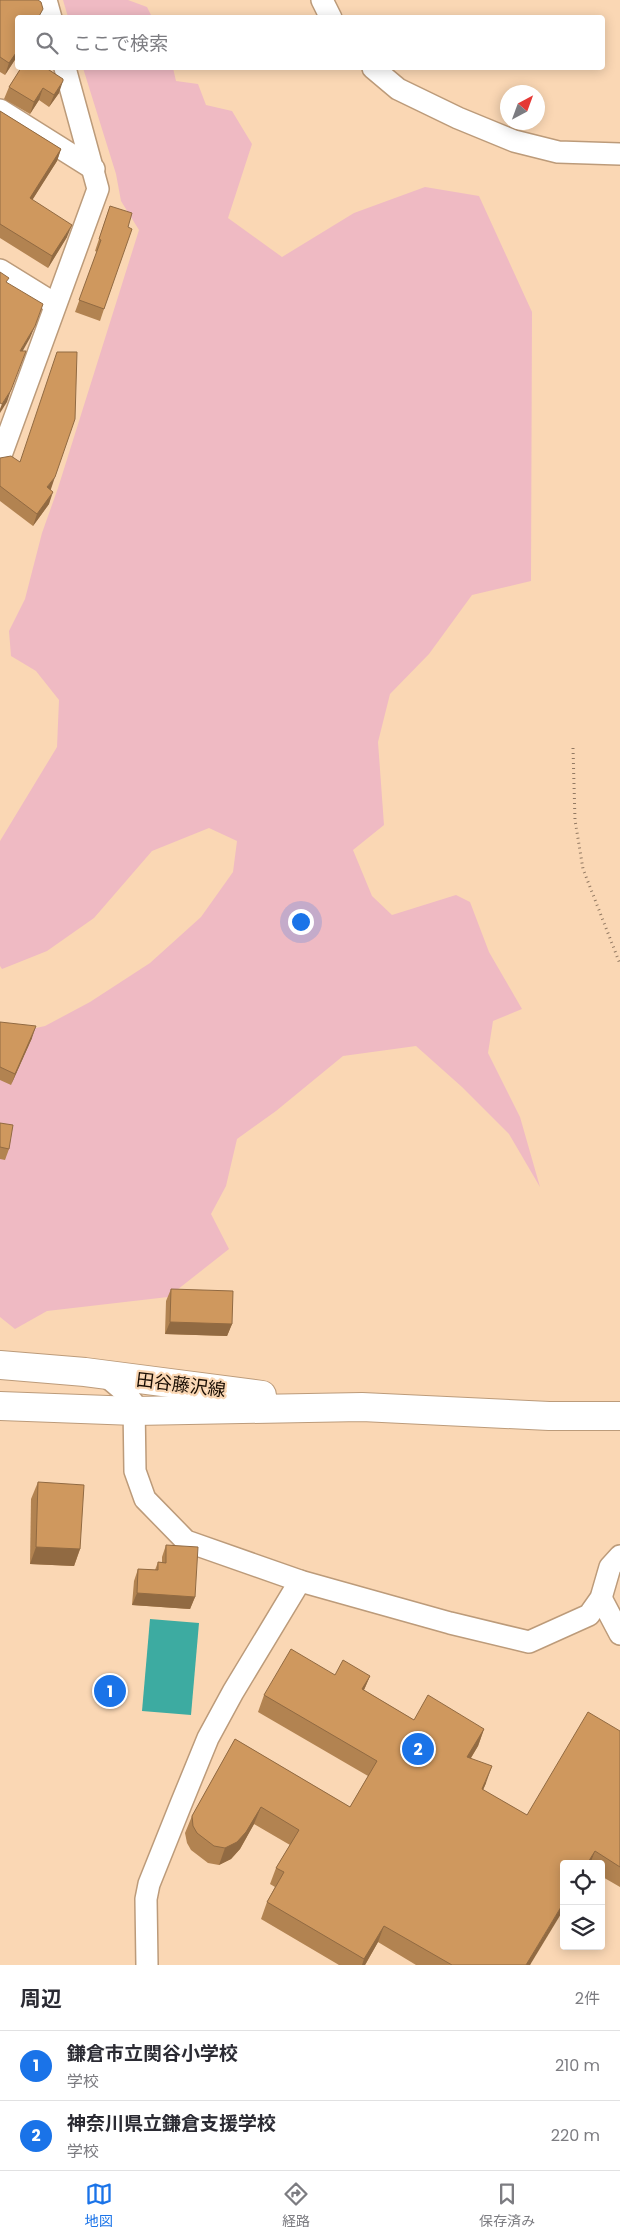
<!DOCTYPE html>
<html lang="ja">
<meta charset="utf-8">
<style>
body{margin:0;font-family:Poppins,"Noto Sans JP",sans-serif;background:#f7f7f7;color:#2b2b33}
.controls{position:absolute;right:15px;bottom:15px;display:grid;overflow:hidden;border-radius:5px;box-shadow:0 2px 12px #0003}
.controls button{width:45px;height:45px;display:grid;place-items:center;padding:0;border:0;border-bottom:1px solid #e1e1e2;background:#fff;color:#2b2b33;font:25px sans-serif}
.compass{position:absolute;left:500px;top:85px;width:45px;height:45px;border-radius:50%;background:#fff;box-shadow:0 2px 12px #0003;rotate:41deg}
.you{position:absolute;left:300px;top:921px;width:18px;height:18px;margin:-12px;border:4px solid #fff;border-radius:50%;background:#1a73e8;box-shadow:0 0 0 8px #1a73e833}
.badge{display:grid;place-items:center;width:32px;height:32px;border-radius:50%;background:#1a73e8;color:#fff;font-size:16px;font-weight:700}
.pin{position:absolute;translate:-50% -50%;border:2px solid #fff;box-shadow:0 1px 5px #0006}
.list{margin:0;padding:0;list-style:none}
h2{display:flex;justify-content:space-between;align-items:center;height:65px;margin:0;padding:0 20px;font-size:21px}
h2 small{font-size:16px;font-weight:400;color:#7c7c81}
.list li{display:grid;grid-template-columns:32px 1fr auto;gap:15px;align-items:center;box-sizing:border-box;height:70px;padding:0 20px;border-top:1px solid #e1e1e2}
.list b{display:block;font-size:19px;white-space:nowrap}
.list p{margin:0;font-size:16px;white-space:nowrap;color:#7c7c81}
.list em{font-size:16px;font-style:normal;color:#7c7c81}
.icon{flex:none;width:28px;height:28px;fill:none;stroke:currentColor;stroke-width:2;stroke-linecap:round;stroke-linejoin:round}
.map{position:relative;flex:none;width:620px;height:1965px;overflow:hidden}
.search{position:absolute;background:#fff;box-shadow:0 2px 12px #0003;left:15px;right:15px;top:15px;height:55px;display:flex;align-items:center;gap:12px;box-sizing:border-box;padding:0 18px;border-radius:5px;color:#7c7c81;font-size:19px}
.sheet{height:205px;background:#fff}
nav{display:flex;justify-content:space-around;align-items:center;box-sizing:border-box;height:70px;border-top:1px solid #e1e1e2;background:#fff;font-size:14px;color:#7c7c81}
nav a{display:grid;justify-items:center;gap:2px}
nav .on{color:#1a73e8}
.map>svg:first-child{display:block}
.green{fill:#efbac3}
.water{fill:#3daba1}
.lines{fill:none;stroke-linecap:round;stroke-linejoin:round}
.minor-casing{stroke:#bc9b7a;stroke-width:24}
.secondary-casing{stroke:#bc9b7a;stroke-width:30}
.path{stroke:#927962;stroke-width:3;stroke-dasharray:1 4;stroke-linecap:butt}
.minor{stroke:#fff;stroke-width:21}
.secondary{stroke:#fff;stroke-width:28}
.wall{fill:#b28351}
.shaded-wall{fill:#916a42}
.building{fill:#cf985e;stroke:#916a42}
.labels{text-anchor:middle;stroke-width:4.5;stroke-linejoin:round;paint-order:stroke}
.street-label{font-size:18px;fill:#180c02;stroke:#fad7b4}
</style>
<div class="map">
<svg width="620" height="1965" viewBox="0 0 620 1965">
<rect width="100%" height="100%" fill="#fad7b4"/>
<g class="green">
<polygon points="63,0 128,0 147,7 152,17 68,17"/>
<polygon points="83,68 173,68 176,81 198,84 206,105 232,111 252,144 228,218 282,257 354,213 425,187 479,196 532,312 531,581 472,595 429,654 390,694 378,742 384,825 353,850 372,896 392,915 456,895 470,902 489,952 522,1009 493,1021 488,1053 520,1117 540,1187 509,1134 462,1087 416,1046 343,1056 276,1111 237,1139 226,1186 211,1214 229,1249 168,1297 47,1311 15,1329 0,1317 0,1036 45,1026 90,1002 150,963 201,917 233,872 237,841 209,828 152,851 94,918 47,951 2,969 0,966 0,841 57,747 59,700 36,671 11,656 9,631 25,599 42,533 58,488 139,230 121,201 116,174"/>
</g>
<polygon class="water" points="150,1619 199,1623 191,1715 142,1711"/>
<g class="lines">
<defs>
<g id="minor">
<polyline points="46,0 51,18"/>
<polyline points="322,0 331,18"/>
<polyline points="373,68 398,89 458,118 514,141 558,152 620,154"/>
<polyline points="0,110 94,169"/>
<polyline points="0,270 55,304"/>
<polyline points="0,458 98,189 65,68"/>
<polyline points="105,1375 125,1392 134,1404 135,1471 145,1499 186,1541 300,1581 450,1623 529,1642 589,1615 601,1598 610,1567 620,1556"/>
<polyline points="601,1598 620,1634"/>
<polyline points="147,1965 146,1899 149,1884 181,1804 208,1738 233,1692 300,1581"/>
</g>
<g id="secondary">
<polyline points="0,1365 85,1372 262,1395"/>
<polyline points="0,1406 135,1411 362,1407 549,1416 620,1416"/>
</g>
</defs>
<use href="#minor" class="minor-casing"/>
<use href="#secondary" class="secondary-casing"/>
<polyline class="path" points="573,748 575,820 583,869 620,964"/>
<use href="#minor" class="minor"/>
<use href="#secondary" class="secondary"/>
</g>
<g class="wall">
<polygon points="0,0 18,18 18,55 5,75 0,72"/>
<polygon points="21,68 59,93 49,107 39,100 30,114 4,99 9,87"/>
<polygon points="0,111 61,149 57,161 32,200 67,237 48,268 0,238"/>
<polygon points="110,206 128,227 104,309 100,321 75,312 97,252 95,251"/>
<polygon points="0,458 51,489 49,504 33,526 0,501"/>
<polygon points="0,1022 32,1038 11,1085 0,1080"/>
<polygon points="0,1123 9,1149 5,1160 0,1159"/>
<polygon points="171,1289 232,1324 227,1336 165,1334 166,1301"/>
<polygon points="38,1482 80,1549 74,1566 30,1564 31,1499"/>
<polygon points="166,1545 195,1597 190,1609 132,1605 134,1581 138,1569 155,1570 158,1562 162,1562 162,1557"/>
<polygon points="335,1675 370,1676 364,1690 414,1720 484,1729 478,1746 471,1758 486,1783 483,1790 527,1815 620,1731 620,1887 601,1876 601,1864 564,1864 530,1965 416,1965 378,1942 365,1965 339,1965 261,1919 267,1902 275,1887 270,1884 276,1868 290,1845 254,1824 240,1849 231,1859 219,1865 208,1863 191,1850 187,1843 185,1833 192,1816 235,1739 350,1807 368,1776 258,1712 264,1695"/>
</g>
<g class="shaded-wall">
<polygon points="18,50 18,55 5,75 9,63"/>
<polygon points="63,81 59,93 49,107 54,95"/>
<polygon points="43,88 39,100 30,114 34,102"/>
<polygon points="61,149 57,161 26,210 30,198"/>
<polygon points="72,225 67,237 48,268 52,256"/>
<polygon points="35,326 30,338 16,363 20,351"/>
<polygon points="11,390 7,402 0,413 0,409 2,404"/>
<polygon points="55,477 51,489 43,499 47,487"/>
<polygon points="53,492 49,504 33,526 37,514"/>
<polygon points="36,1026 32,1038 11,1085 15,1074"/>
<polygon points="170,1322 232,1324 227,1336 165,1334"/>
<polygon points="36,1547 80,1549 74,1566 30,1564"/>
<polygon points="137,1593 195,1597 190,1609 132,1605"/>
<polygon points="370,1676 363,1692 362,1689"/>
<polygon points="484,1729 478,1746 461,1774 467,1757"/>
<polygon points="492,1766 486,1783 476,1806 482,1789"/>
<polygon points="261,1807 254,1824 240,1849 231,1859 219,1865 225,1848"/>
<polygon points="595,1851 590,1864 587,1864"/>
<polygon points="564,1902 564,1909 530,1965 526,1965"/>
<polygon points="384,1926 378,1942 365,1965 362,1965 364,1959"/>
</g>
<g class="building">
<polygon points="0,0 38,0 41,2 43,9 38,18 18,18 18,50 9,63 0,57"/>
<polygon points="21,68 46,68 63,79 63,81 54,95 43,88 34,102 9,87"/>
<polygon points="0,111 61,149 30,198 72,225 52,256 0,224"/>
<polygon points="110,206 132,213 128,227 132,229 104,309 79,300 101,240 99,239"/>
<polygon points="0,272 9,278 6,282 43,304 35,326 20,351 26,351 11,390 2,404 0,403"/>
<polygon points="57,352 77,352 75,419 55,477 47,487 53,492 37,514 0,486 0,458 11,456 20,462"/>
<polygon points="0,1022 36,1026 15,1074 0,1067"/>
<polygon points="0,1123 13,1125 9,1149 0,1147"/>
<polygon points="171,1289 233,1291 232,1324 170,1322"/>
<polygon points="38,1482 84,1485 80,1549 36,1547"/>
<polygon points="166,1545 198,1547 195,1597 137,1593 138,1569 158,1570 158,1562 166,1563"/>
<polygon points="291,1649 335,1675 343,1660 370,1676 362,1689 414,1720 428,1695 484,1729 467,1757 492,1766 482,1789 527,1815 588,1712 620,1731 620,1867 595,1851 587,1864 564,1864 564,1902 526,1965 452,1965 384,1926 364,1959 267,1902 284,1872 276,1868 299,1830 261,1807 246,1832 237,1842 225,1848 214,1846 197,1833 193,1826 192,1816 235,1739 350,1807 377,1761 264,1695"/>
</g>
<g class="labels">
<g class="street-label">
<text transform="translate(181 1385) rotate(7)" y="6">田谷藤沢線</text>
</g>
</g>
</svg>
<div class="controls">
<button><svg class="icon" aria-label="locate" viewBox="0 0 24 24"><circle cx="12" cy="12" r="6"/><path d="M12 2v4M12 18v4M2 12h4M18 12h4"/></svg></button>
<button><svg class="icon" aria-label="layers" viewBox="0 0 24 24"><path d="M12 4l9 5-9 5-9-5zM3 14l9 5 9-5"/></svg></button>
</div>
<svg class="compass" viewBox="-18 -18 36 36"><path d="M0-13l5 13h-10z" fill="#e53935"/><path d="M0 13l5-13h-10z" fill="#7c7c81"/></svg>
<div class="you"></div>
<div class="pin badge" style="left:110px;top:1691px">1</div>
<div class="pin badge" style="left:418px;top:1749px">2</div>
<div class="search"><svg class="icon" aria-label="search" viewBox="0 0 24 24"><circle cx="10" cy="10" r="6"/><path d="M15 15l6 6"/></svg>ここで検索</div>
</div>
<section class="sheet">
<h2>周辺<small>2件</small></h2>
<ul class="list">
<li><span class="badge">1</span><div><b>鎌倉市立関谷小学校</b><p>学校</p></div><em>210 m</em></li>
<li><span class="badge">2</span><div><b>神奈川県立鎌倉支援学校</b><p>学校</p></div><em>220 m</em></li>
</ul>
</section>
<nav>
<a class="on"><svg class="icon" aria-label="map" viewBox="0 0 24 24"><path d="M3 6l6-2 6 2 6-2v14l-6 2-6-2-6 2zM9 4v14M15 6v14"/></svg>地図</a>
<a><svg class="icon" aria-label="directions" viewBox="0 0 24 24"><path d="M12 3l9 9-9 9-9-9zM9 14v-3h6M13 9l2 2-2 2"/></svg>経路</a>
<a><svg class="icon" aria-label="saved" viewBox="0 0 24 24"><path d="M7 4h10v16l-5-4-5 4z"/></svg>保存済み</a>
</nav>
